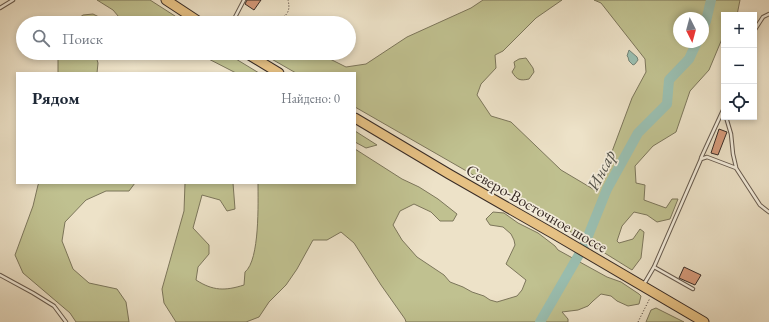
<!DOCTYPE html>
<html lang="ru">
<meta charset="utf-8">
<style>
body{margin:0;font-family:"EB Garamond",serif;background:#f2f2f3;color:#1f2937}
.controls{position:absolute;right:12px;top:12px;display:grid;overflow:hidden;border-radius:0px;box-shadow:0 2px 6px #0003}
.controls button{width:36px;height:36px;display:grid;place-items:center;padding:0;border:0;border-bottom:1px solid #e0e1e3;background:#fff;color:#1f2937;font:20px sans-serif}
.compass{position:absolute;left:673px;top:12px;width:36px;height:36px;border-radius:50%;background:#fff;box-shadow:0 2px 6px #0003;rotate:174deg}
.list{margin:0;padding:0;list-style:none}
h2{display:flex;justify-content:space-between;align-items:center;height:52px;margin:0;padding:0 16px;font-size:17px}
h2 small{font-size:13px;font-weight:400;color:#747a83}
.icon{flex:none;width:22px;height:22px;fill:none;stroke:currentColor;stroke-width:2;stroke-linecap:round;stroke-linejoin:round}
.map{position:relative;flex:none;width:769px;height:322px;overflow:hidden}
.search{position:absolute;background:#fff;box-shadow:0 2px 6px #0003;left:16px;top:16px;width:340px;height:44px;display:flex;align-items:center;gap:10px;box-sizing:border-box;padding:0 14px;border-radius:22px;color:#747a83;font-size:15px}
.panel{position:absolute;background:#fff;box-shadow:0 2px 6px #0003;left:16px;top:72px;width:340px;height:112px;border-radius:0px}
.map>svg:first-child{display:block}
.green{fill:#c0c190;stroke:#7c765b;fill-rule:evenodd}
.water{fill:#9abfb1;stroke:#738479}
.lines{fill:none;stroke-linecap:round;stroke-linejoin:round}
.river{stroke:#9abfb1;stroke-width:10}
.building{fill:#d59979;stroke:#392c26}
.lane-casing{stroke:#665a4e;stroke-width:4.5}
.primary-casing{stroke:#392c26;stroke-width:11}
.path{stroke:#392c26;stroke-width:1;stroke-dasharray:1 2;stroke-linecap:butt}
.lane{stroke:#f3ecdb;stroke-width:2.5}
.primary{stroke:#e6c184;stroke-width:9}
.labels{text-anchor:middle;stroke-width:3.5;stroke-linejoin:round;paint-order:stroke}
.street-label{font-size:16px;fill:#392c26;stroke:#f3ecdb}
.water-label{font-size:17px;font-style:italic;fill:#515149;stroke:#f3ecdb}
</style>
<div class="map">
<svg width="769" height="322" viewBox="0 0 769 322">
<rect width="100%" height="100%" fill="#ede2c8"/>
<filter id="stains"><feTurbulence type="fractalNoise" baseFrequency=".005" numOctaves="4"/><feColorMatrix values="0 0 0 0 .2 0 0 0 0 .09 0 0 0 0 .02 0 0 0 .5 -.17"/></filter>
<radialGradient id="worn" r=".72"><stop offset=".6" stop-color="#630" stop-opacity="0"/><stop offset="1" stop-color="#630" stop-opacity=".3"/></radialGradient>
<g class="green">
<polygon points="97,0 150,0 175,16 184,23 156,23 152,20 135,20 124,23 113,10"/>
<path d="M483 0H562L536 18 503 51 495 55 496 68 481 84 477 95 491 116 511 122 561 170 593 189 601 181 632 98 646 72 645 59 601 3 594 0H740L737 15H724V34L709 70 690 91 676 132 653 146 635 166 636 183 645 185 644 200 666 208 672 199H678L670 219 657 222 647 215 634 212 622 226 617 241 619 243 633 239 640 229 644 232 641 258 632 270 550 219 355 107V73H296L261 53H318L346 67 366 64 407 37 471 8ZM679 18H703V42H679Z"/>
<polygon points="93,14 111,23 72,23 83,15"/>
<polygon points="58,53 95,53 98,63 97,73 58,73"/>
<polygon points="197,53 226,53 259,73 236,73"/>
<path d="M526 58 533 68 534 72 529 79C520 81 517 80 512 72L515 67 514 62 519 59Z"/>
<polygon points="355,131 377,145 366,148 355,142"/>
<path d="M355 149 402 179 419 187 438 199 457 214 453 221H440L431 212 414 204 400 211 393 225 402 240 417 257 444 275 450 282 463 287 472 292 484 296 490 300 497 302 517 296 522 290 526 280 506 264 515 245 514 240 511 234 503 227 490 225 486 219 493 212 504 213 518 223 538 233 555 246 558 250 607 277 621 282 639 294 641 296 639 304 628 306 617 301 611 296 601 294 593 301 588 306 578 310 562 312 568 319V322H406L405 319 381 285 354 243 341 232 327 240H313L297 269 286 285 269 302 259 317 246 322H176L164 303 162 289 184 211 185 183H233L235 209 227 211 220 200 202 195 193 228 209 245V254L198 267 196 280C213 291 225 291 244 285L245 272C260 260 258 202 258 183H355Z"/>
<polygon points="39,183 135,183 129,191 106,191 86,200 65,222 62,241 73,269 89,283 117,289 126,302 129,322 76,322 70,313 23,273 15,255 33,206 38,185"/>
<polygon points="656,308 684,322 646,322 651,310"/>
</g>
<polygon class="water" points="629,50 637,57 638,60 635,64 633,65 629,61 628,57 627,56"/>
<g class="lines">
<g class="river">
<polyline points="703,28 706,21 711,0"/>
<polyline points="540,322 584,246 607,189 638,133 667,104 669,80 689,59 697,42"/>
</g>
</g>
<g class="building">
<polygon points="247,0 261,0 254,10 245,4"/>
<polygon points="719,129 727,132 718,155 711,153"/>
<polygon points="684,267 701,275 695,285 679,278"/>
</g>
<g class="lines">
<defs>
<g id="lane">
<polyline points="0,8 13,0"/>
<polyline points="232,23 244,0"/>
<polyline points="754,31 763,17 769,14"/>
<polyline points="726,117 731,134 733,154 736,167"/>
<polyline points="701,158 724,108"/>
<polyline points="654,267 693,289"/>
<polyline points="0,275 33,293 54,306 66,322"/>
<polyline points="644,284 654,267 701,159 707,157 736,168 760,205 769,212"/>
</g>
<g id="primary">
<polyline points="166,0 201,23"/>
<polyline points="246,53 279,73"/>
<polyline points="355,118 449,174 554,234 704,322"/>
</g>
</defs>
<use href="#lane" class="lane-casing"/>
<use href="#primary" class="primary-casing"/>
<g class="path">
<path d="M270 23C282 18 292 16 288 0"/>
<polyline points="638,322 650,298"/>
</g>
<use href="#lane" class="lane"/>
<use href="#primary" class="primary"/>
</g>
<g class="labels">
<g class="street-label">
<text transform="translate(537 208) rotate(30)" y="6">Северо-Восточное шоссе</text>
</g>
<g class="water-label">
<text transform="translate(601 170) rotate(-63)" y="6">Инсар</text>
</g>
</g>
<rect width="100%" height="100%" filter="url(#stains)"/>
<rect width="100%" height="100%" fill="url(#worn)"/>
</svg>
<div class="controls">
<button>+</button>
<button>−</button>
<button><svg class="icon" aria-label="locate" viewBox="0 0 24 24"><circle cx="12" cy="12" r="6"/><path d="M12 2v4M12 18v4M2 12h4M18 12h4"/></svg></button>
</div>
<svg class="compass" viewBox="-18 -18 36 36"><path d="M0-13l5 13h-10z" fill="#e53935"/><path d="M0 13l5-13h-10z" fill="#747a83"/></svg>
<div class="search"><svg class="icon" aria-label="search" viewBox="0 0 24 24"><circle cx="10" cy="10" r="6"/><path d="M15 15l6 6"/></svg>Поиск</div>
<section class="panel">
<h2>Рядом<small>Найдено: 0</small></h2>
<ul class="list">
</ul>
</section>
</div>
